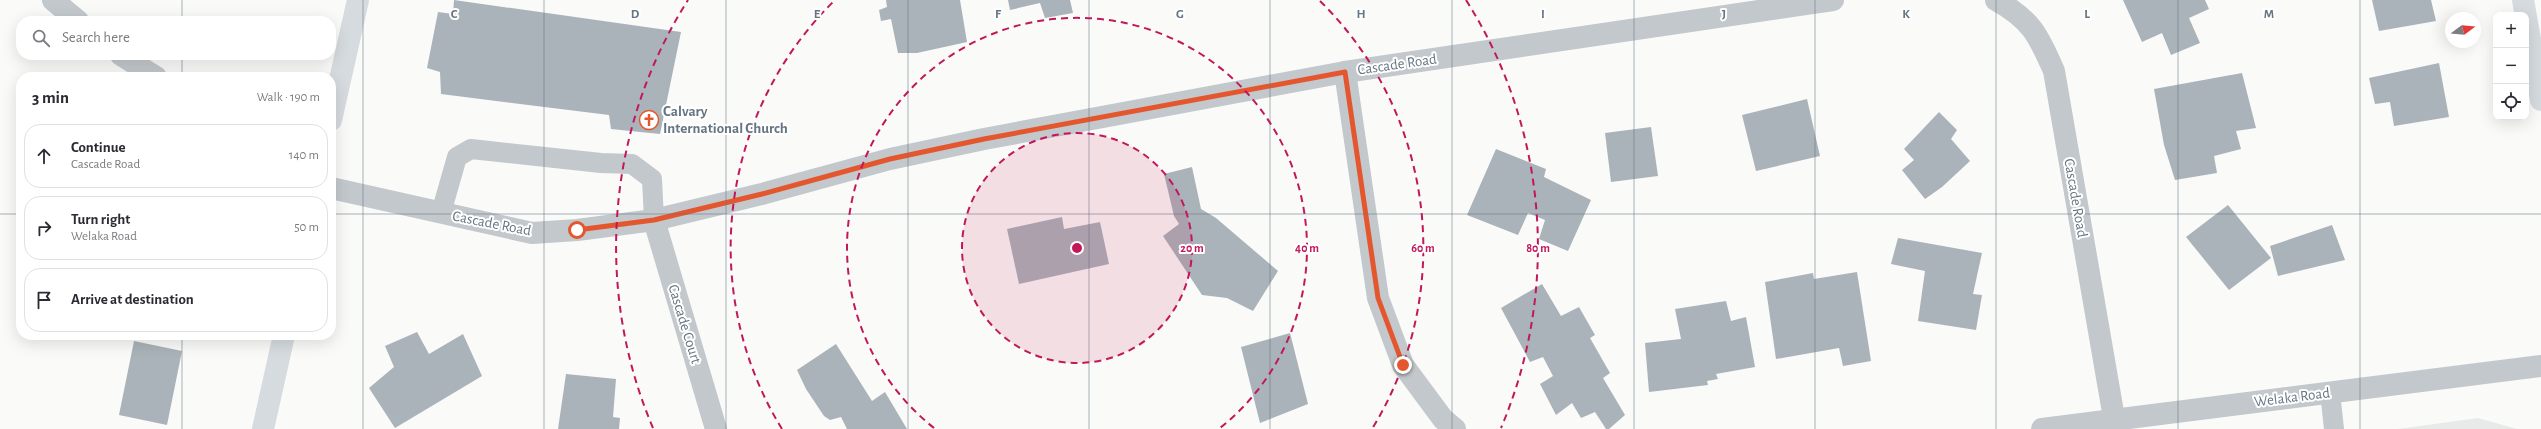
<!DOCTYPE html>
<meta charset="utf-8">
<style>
body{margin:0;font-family:"Alegreya Sans",sans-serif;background:#f2f2f3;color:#2b2b33}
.controls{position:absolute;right:12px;top:12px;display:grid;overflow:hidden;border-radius:8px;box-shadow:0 4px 16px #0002}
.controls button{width:36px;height:36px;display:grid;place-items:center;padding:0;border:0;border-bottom:1px solid #e1e1e2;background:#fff;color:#2b2b33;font:20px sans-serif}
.compass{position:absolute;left:2445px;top:12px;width:36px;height:36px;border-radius:50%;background:#fff;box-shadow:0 4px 16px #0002;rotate:74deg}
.stop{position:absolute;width:12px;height:12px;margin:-9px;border:3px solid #e4572e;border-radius:50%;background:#fff}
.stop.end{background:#e4572e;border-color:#fff;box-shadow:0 1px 4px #0008}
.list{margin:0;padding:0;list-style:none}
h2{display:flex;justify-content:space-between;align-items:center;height:52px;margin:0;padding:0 16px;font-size:17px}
h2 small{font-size:13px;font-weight:400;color:#7c7c81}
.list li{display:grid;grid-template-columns:26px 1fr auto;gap:12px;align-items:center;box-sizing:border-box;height:64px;margin:0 8px 8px;padding:0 8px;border:1px solid #e1e1e2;border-radius:16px}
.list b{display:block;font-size:15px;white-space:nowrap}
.list p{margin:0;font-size:13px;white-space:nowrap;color:#7c7c81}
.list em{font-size:13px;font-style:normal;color:#7c7c81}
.icon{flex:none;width:22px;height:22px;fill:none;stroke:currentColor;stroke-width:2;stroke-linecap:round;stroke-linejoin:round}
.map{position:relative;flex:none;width:2541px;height:429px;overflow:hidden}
.search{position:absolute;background:#fff;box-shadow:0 4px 16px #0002;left:16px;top:16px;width:320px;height:44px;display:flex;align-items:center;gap:10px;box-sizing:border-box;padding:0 14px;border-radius:16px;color:#7c7c81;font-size:15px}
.panel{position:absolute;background:#fff;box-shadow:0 4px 16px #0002;left:16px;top:72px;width:320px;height:268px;border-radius:16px}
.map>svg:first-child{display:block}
.built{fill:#e8e9e9}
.building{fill:#aab3b9}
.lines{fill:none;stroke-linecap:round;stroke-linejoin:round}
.lane{stroke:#c3c8cc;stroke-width:20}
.street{stroke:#c3c8cc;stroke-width:22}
.secondary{stroke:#d6dbdf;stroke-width:22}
.primary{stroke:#d6dbdf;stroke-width:22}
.route{stroke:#e4572e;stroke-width:5}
.grid{fill:none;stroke:#657683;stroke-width:1;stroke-opacity:0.55}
.ring{fill:none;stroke:#c2185b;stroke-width:2;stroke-dasharray:7 5}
.labels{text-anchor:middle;stroke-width:4;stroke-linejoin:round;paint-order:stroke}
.street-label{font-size:15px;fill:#657683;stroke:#fff}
.poi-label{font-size:15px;font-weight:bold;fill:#657683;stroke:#fff;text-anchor:start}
.grid-label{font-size:13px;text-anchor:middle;font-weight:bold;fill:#657683;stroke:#fff;stroke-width:4;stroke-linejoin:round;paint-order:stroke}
.centre{fill:#c2185b;stroke:#fff;stroke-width:2}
.ring-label{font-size:12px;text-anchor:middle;font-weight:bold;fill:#c2185b;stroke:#fff;stroke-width:4;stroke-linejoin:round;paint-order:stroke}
</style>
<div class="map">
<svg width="2541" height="429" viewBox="0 0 2541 429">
<rect width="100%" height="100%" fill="#fafaf8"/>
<polygon class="built" points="2478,418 2517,429 2398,429"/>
<g class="building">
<polygon points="454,0 681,32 660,134 611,129 609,115 441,94 440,72 427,68 438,12 453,14"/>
<polygon points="886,0 960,0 967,42 917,53 898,53 891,19 881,21 879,10 887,7"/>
<polygon points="1008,0 1070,0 1073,13 1045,18 1040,3 1010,10"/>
<polygon points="2123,0 2205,0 2209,9 2189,18 2200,43 2171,55 2162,33 2142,42"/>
<polygon points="2372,0 2431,0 2436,21 2379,31"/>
<polygon points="2439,63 2449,117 2394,126 2390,102 2375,104 2369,78"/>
<polygon points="2242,73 2256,128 2236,131 2241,149 2214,156 2217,173 2175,180 2164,145 2154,89"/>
<polygon points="1807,99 1820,156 1756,171 1742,115"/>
<polygon points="1939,112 1957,130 1951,139 1970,161 1942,187 1925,199 1902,170 1914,160 1904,149"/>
<polygon points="1651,127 1658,176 1611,182 1605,133"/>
<polygon points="1496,149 1546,169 1544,177 1591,200 1568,251 1539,239 1545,220 1528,213 1518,235 1467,215"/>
<polygon points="1192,167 1201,209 1216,218 1278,271 1253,311 1227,298 1202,295 1163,236 1179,224 1174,216 1164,174"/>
<polygon points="2228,205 2271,258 2229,290 2186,237"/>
<polygon points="1062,217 1064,229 1100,222 1109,264 1019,284 1007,229"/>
<polygon points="2332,225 2345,260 2278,276 2270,246"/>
<polygon points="1898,238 1982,253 1973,294 1982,295 1976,330 1918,321 1925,271 1891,264"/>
<polygon points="1857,272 1871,361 1843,366 1839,348 1776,359 1765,282 1813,273 1814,279"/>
<polygon points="1542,284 1561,316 1579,307 1595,335 1590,338 1610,373 1603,378 1625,415 1609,429 1606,429 1595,412 1581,418 1572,403 1556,415 1540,384 1553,376 1543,357 1530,362 1501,308"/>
<polygon points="1726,301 1731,321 1746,317 1755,367 1716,374 1718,379 1707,381 1708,385 1649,392 1645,343 1681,339 1675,309"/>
<polygon points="417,332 429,354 463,334 482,376 395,428 369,388 394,367 385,346"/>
<polygon points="1290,333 1308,404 1260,423 1241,347"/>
<polygon points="134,341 182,351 167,425 119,415"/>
<polygon points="836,344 872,401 885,392 907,429 847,429 841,417 830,420 824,416 806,389 797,370"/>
<polygon points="566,374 616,379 613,417 620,418 619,429 558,429"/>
</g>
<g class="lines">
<g class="lane">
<polyline points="441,213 457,157 471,149 601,163 632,164 652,179 654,220"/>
<polyline points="2330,392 2334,429"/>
</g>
<g class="street">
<polyline points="53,0 78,21"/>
<path d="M1996 0C2031 20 2038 34 2054 71L2114 418"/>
<polyline points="121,55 156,77"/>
<polyline points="1345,72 1378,298 1403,365 1443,419 1455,429"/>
<polyline points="331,188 532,233 577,230 654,220 762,194 890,159 984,139 1345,72 1833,0"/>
<polyline points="654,220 716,429"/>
<polyline points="2042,429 2541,366"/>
</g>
<g class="secondary">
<polyline points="331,120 358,0"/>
<polyline points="263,429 284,335"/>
</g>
<polyline class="primary" points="2523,0 2541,100"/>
</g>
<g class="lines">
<polyline class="route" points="577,230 654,220 762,194 890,159 984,139 1345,72 1378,298 1403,365"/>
</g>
<path class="grid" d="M182 0V21M363 0V429M544 0V429M726 0V429M908 0V429M1089 0V429M1270 0V429M1452 0V429M1634 0V429M1815 0V429M1996 0V429M2178 0V429M2360 0V429M182 55V77M0 214H21M331 214H2541M182 335V429"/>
<circle cx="1077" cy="248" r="115" fill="#c2185b" fill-opacity=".12"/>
<g class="ring">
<circle cx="1077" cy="248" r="115"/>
<path d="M934 428A230 230 0 1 1 1220 428"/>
<path d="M782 429A346 346 0 0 1 834 1M1320 1A346 346 0 0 1 1372 429"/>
<path d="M653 428A461 461 0 0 1 688 0M1466 0A461 461 0 0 1 1501 428"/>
</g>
<defs>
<symbol id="church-ring" viewBox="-11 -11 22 22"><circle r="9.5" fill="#fff" stroke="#e4572e" stroke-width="1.5"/><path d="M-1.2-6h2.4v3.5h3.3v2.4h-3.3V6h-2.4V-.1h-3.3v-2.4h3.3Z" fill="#e4572e"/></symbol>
</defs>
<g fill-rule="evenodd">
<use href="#church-ring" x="638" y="109" width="22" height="22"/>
</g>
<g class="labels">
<g class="street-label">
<text transform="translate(1397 64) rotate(-8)" y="5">Cascade Road</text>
<text transform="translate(2076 198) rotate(80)" y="5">Cascade Road</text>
<text transform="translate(492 223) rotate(11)" y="5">Cascade Road</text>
<text transform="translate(685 324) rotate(73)" y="5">Cascade Court</text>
<text transform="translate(2292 397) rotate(-7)" y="5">Welaka Road</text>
</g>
<g class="poi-label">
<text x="663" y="116">Calvary<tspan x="663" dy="17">International Church</tspan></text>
</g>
</g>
<g class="grid-label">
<text x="454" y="18">C</text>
<text x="635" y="18">D</text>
<text x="817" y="18">E</text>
<text x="998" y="18">F</text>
<text x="1180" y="18">G</text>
<text x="1361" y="18">H</text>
<text x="1543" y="18">I</text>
<text x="1724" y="18">J</text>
<text x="1906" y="18">K</text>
<text x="2087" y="18">L</text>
<text x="2269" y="18">M</text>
</g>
<circle cx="1077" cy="248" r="6" class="centre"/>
<g class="ring-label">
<text x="1192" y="252">20 m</text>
<text x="1307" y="252">40 m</text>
<text x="1423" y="252">60 m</text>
<text x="1538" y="252">80 m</text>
</g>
</svg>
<div class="controls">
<button>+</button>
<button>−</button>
<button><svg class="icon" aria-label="locate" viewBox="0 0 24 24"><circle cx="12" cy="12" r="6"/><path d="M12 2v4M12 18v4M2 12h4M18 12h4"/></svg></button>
</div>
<svg class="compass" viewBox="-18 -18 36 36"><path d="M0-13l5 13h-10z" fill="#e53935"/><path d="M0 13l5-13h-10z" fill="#7c7c81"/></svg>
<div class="stop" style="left:577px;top:230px"></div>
<div class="stop end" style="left:1403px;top:365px"></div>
<div class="search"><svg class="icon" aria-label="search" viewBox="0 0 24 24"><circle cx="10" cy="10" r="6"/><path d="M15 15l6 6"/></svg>Search here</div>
<section class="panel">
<h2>3 min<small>Walk · 190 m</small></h2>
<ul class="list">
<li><svg class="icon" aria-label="ahead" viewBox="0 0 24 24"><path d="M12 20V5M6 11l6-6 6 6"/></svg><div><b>Continue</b><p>Cascade Road</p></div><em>140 m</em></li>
<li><svg class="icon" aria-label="right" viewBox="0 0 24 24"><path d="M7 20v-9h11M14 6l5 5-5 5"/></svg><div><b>Turn right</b><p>Welaka Road</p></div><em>50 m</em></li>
<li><svg class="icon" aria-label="arrive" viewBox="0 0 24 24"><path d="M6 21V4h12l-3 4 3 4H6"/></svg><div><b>Arrive at destination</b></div></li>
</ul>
</section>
</div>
